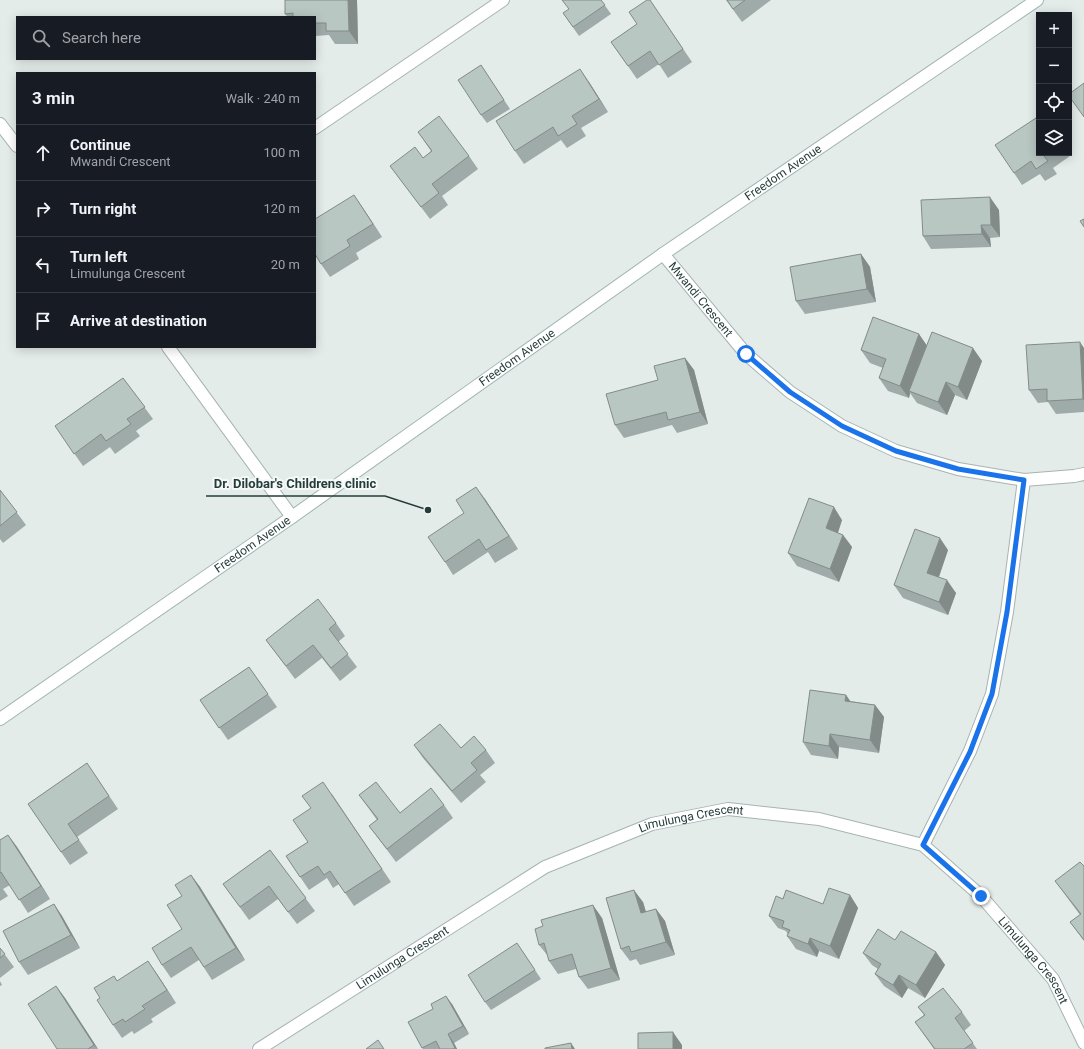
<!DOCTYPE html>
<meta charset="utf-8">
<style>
body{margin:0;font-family:Roboto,sans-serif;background:#20242c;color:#f1f3f6}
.controls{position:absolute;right:12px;top:12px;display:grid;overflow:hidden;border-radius:0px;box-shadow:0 2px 10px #0003}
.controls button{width:36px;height:36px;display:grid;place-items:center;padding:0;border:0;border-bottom:1px solid #363941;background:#171b24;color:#f1f3f6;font:20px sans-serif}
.stop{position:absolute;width:12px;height:12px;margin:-9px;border:3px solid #1a73e8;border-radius:50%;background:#fff}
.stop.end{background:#1a73e8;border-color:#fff;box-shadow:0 1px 4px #0008}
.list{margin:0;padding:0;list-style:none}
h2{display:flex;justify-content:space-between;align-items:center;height:52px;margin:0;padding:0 16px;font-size:17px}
h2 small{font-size:13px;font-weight:400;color:#9ea1a6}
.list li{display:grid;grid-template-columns:26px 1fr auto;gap:12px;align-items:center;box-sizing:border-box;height:56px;padding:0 16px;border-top:1px solid #363941}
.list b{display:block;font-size:15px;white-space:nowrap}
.list p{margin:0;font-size:13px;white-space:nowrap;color:#9ea1a6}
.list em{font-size:13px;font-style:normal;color:#9ea1a6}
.icon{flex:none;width:22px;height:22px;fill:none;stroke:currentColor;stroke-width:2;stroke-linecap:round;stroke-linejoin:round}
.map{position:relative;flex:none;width:1084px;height:1049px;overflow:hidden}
.search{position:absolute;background:#171b24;box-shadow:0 2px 10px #0003;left:16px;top:16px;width:300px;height:44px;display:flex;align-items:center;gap:10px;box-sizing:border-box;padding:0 14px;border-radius:0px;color:#9ea1a6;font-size:15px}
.panel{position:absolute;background:#171b24;box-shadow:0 2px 10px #0003;left:16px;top:72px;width:300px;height:276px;border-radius:0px}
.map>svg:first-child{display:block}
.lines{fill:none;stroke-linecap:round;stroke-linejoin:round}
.street-casing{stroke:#a7b4b2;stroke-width:14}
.secondary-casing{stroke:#a0b4b0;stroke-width:14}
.street{stroke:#fff;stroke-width:12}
.secondary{stroke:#fff;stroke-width:12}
.wall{fill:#9faba8}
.shaded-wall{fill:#828b88}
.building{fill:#b9c7c3;stroke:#828b88}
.route{stroke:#1a73e8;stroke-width:5}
.labels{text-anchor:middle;stroke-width:4;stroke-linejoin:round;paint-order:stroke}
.street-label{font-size:12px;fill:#253c3a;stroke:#f4f9f7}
.leader{fill:none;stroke:#253c3a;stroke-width:1.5}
.callout-dot{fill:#253c3a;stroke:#f4f9f7;stroke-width:1.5}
.callout-label{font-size:13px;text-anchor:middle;font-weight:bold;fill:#253c3a;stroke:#f4f9f7;stroke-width:4;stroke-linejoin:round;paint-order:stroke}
</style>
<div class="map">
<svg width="1084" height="1049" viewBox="0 0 1084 1049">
<rect width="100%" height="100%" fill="#e4ecea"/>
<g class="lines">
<defs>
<g id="street">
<polyline points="0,124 17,146"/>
<polyline points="315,128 503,0"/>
<path id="s1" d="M663 254 746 354 790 392 842 426 896 451 958 469 1024 480 1074 476 1084 474"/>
<polyline points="168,347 292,517"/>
<polyline points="923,845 970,751 992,694 1007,612 1024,480"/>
<path id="s2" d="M259 1049 545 867 652 824 728 809 819 819 923 845 981 896 1053 979 1084 1043"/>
</g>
<g id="secondary">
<path id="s3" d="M0 719 292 517 663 254 1037 0"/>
</g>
</defs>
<use href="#street" class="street-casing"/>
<use href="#secondary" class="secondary-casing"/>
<use href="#street" class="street"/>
<use href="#secondary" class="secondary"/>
</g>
<g class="wall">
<polygon points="285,0 357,0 358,44 335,44 329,35 315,36 315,17 288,17 285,14"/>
<polygon points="601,0 611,14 579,36 563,13"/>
<polygon points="650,0 692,62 668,78 659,64 637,79 611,42 637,24"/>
<polygon points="726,0 771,0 742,22"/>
<polygon points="481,65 510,109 487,123 481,115"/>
<polygon points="589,82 608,112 581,128 586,136 567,148 561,140 524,164 515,151"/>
<polygon points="418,132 469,156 478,169 442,196 448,205 430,219 390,166 423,158 431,151"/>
<polygon points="1039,153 1068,153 1070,156 1053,168 1057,174 1045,181 1040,174 1022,185 1014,173"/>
<polygon points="354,195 382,237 356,253 359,259 330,277 321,264"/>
<polygon points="999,210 1000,237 990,238 991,247 931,249 923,236"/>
<polygon points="861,254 870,267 876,302 805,314 796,301"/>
<polygon points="927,345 982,361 967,400 955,395 947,415 917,403 910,393 909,398 888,391 879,378 883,368 870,363 861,350"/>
<polygon points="1084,348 1084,412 1056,414 1048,402 1038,403 1029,390"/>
<polygon points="685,358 694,370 708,424 677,433 672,425 624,438 615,425 658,380"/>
<polygon points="123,378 153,419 136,431 140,436 115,454 110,447 83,466 55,426"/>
<polygon points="0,490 26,525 3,543 0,539"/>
<polygon points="485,499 518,549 495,563 488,552 453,575 445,562"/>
<polygon points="842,520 838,533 843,535 852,547 839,582 797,566 788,553"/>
<polygon points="948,550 939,577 956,593 948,615 903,598 894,585"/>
<polygon points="336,623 345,636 338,642 357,667 340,681 322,658 295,679 275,652 266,640"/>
<polygon points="249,667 277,707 228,740 200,700"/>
<polygon points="846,695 850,701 875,705 884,717 879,753 839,747 838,759 811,755 803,742"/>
<polygon points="414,745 461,748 486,750 495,763 480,775 486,782 461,803 423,758"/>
<polygon points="87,763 118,809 77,837 88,853 70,865 28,804"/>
<polygon points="332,794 391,882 354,906 339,884 333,888 327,878 309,890 286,856 308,842"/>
<polygon points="359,795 400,813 444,805 453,818 396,862 369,826 377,820"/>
<polygon points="8,835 17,847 50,899 28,913 10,885 3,889 8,896 0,901 0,840"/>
<polygon points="270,850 315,911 297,924 278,899 249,920 223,884"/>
<polygon points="1084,866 1084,941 1070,922 1080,915 1055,881"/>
<polygon points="191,875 200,887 245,960 212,980 199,960 171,978 162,965 182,929 182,896"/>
<polygon points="850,895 858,908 839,959 819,951 817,957 796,949 787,936 788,935 786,931 778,928 769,916 783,899 823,904"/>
<polygon points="643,902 646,912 656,909 665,921 675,955 640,965 636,959 630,961 621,949"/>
<polygon points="54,904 62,916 80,948 28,975 19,962"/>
<polygon points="602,918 620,980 588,989 579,977 576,969 558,974 549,961 548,956 539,945"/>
<polygon points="895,940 936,952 945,965 925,998 908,988 902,998 884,986 875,974 878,969 872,965 863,953"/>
<polygon points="0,948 14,967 0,978"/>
<polygon points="523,952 541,979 491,1010 485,1002"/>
<polygon points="157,974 176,1003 151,1019 153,1022 134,1034 132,1031 122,1038 113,1025 117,981"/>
<polygon points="0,981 2,985 0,986"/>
<polygon points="56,986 65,998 98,1049 57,1049"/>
<polygon points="452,1004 469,1034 454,1043 457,1049 423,1049 408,1022"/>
<polygon points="918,1007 962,1012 971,1025 964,1031 977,1049 934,1049 915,1022 924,1015"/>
</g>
<g class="shaded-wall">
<polygon points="348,0 357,0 358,44 349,31"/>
<polygon points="580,69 589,82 608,112 599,99"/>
<polygon points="354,195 363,208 382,237 373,224"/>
<polygon points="990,197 999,210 1000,237 991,225"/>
<polygon points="981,225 990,238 991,247 982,234"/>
<polygon points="861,254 870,267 876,302 867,289"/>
<polygon points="919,334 928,347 909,391 910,393 909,398 900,386"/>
<polygon points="1080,342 1084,348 1084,401 1083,399"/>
<polygon points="973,348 982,361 967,400 958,387"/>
<polygon points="685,358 694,370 708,424 700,412"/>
<polygon points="946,382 955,395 947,415 938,402"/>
<polygon points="476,487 485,499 518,549 509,536"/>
<polygon points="834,507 842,520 835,541 826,528"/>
<polygon points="843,535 852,547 839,582 830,569"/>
<polygon points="940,538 948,550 936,585 927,573"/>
<polygon points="947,580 956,593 948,615 939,602"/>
<polygon points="846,695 855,708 845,701"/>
<polygon points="875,705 884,717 879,753 870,740"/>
<polygon points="830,734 839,747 838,759 829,746"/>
<polygon points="8,835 17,847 50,899 41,886"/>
<polygon points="191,875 200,887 245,960 236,948"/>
<polygon points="634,890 643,902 650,926 641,913"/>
<polygon points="850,895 858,908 839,959 830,946"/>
<polygon points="54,904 62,916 80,948 71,935"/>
<polygon points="593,905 602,918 620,980 611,968"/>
<polygon points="656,909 665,921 675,955 666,942"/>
<polygon points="810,938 819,951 817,957 808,944"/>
<polygon points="936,952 945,965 925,998 916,985"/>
<polygon points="148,961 157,974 176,1003 167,990"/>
<polygon points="899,975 908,988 902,998 893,985"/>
<polygon points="56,986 65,998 98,1049 94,1045"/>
<polygon points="446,996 452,1004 469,1034 463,1026"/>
<polygon points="673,1032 682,1045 682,1049 673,1049"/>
<polygon points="448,1034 454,1043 457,1049 456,1049 455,1048"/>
<polygon points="571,1043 575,1049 572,1049"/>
</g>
<g class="building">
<polygon points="285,0 348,0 349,31 326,31 326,23 315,23 315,17 293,17 293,13 285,14"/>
<polygon points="562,0 601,0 605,5 573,27 563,13 569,9"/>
<polygon points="647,0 650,0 683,49 659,65 650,51 628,66 611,42 637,24 629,12"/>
<polygon points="727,0 745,0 733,9"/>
<polygon points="481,65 504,100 481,115 458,80"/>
<polygon points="580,69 599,99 572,116 577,124 558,136 553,127 515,151 496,121"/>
<polygon points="1084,83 1084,117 1069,96 1069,94"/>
<polygon points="439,116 469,156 432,184 439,193 421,207 390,166 415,147 423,158 432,151 418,132"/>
<polygon points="1039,116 1039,153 1047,153 1044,156 1048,161 1036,169 1031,161 1014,173 995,145"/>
<polygon points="354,195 373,224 347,240 350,246 321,264 315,254 315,219"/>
<polygon points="990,197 991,225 981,225 982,234 923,236 921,200"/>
<polygon points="1084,219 1084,227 1080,221"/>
<polygon points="861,254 867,289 796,301 790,267"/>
<polygon points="873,317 919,334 900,386 879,378 886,359 861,350"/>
<polygon points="932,332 973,348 958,387 946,382 938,402 909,391"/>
<polygon points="1080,342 1083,399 1047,401 1047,389 1029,390 1026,345"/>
<polygon points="685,358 700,412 668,420 666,412 615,425 606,394 658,380 654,366"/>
<polygon points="123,378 145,407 127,419 131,424 106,441 101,434 74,454 55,426"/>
<polygon points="476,487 509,536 486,550 479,539 445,562 428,537 464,513 456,500"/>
<polygon points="0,490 17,512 0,526"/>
<polygon points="809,498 834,507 826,528 843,535 830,569 788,553"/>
<polygon points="915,529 940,538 927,573 947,580 939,602 894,585"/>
<polygon points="318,599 336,623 329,629 348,654 331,668 313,645 286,666 266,640"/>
<polygon points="249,667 268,694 219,728 200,700"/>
<polygon points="810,690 846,695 845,701 875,705 870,740 830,734 829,746 803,742"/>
<polygon points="440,724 461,748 474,736 486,750 471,763 477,770 452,791 414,745"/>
<polygon points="87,763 109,796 68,824 79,840 61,852 28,804"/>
<polygon points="323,782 382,869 345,893 330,871 324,875 318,866 300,877 286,856 308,842 293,820 311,808 302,796"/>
<polygon points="376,782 400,813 431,788 444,805 387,849 369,826 378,819 359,795"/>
<polygon points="8,835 41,886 19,900 1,872 0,873 0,840"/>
<polygon points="270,850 306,898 288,912 269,886 240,907 223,884"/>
<polygon points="1080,862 1084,866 1084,940 1070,922 1081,914 1055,881"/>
<polygon points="191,875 236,948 204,967 191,947 162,965 152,948 182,929 167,905 182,896 175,885"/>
<polygon points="829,888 850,895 830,946 810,938 808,944 787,936 790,930 782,927 784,921 769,916 776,896 783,899 786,890 823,904"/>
<polygon points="634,890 641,913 656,909 666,942 631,952 629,946 621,949 606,898"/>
<polygon points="54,904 71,935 19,962 3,931"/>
<polygon points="593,905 611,968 579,977 572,954 549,961 544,943 539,945 535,929 543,926 541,920"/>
<polygon points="878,929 895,940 901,931 936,952 916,985 899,975 893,985 875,974 881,964 863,953"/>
<polygon points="517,943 535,970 485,1002 468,975"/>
<polygon points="0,948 5,954 0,958"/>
<polygon points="148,961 167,990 142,1006 145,1009 125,1022 123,1019 113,1025 97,1000 100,998 94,988 114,976 117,981"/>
<polygon points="56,986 94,1045 88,1049 57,1049 28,1004"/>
<polygon points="943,988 962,1012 955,1018 973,1043 964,1049 935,1049 915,1022 925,1015 918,1007"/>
<polygon points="446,996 463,1026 448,1034 455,1048 453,1049 440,1049 436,1041 422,1048 408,1022 433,1009 431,1004"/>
<polygon points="673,1032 673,1049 638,1049 638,1033"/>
<polygon points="378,1040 384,1049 366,1049"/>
<polygon points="571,1043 572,1049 545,1049 545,1048"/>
</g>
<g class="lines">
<polyline class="route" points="746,354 790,392 842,426 896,451 958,469 1024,480 1007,612 992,694 970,752 923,845 981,896"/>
</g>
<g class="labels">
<g class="street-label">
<text dy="4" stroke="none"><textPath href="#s3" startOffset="955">Freedom Avenue</textPath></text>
<text dy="4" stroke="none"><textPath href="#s1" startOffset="59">Mwandi Crescent</textPath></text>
<text dy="4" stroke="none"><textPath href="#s3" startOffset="631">Freedom Avenue</textPath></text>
<text dy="4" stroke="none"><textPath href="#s3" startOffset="307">Freedom Avenue</textPath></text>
<text dy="4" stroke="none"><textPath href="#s2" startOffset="494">Limulunga Crescent</textPath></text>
<text dy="4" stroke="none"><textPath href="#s2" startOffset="170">Limulunga Crescent</textPath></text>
<text dy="4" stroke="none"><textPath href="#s2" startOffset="891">Limulunga Crescent</textPath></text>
</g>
</g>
<path class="leader" d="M428 510L385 496H206"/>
<circle class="callout-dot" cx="428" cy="510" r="4"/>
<g class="callout-label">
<text x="295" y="488">Dr. Dilobar's Childrens clinic</text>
</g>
</svg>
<div class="controls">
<button>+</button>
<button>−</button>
<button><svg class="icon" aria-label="locate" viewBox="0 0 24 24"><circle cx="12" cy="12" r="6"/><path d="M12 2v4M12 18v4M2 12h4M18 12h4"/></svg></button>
<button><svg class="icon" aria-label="layers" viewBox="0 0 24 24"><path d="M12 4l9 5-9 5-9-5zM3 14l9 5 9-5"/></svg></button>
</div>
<div class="stop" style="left:746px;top:354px"></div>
<div class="stop end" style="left:981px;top:896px"></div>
<div class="search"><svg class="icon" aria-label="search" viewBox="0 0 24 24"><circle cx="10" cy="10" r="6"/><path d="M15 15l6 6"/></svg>Search here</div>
<section class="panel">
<h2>3 min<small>Walk · 240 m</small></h2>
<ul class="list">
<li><svg class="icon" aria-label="ahead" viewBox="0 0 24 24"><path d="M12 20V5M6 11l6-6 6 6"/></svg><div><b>Continue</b><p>Mwandi Crescent</p></div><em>100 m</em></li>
<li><svg class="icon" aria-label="right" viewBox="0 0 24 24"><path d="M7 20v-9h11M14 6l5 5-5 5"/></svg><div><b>Turn right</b></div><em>120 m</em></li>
<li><svg class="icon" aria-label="left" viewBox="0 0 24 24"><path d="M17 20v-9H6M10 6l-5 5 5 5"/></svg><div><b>Turn left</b><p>Limulunga Crescent</p></div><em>20 m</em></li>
<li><svg class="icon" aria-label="arrive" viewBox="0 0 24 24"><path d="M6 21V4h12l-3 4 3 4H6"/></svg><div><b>Arrive at destination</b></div></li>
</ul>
</section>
</div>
